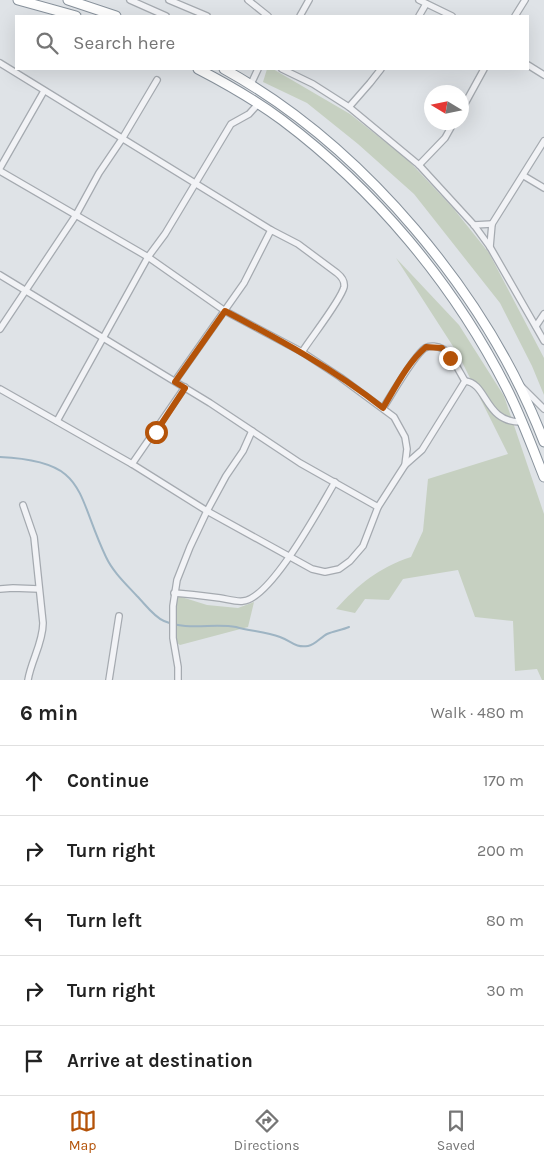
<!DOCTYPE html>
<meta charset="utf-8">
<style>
body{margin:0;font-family:Karla,sans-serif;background:#f2f2f2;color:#222}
.compass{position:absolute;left:424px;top:85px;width:45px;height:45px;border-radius:50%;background:#fff;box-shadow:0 5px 20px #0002;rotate:280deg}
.stop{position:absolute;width:15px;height:15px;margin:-11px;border:4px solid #b45309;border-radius:50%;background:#fff}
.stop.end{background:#b45309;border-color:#fff;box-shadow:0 1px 5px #0008}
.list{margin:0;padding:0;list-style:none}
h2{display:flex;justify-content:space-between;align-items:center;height:65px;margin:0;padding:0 20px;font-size:21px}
h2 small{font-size:16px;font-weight:400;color:#767676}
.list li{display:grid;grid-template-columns:32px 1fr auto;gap:15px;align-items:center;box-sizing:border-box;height:70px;padding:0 20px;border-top:1px solid #e0e0e0}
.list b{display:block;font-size:19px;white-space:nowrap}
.list em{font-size:16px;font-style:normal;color:#767676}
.icon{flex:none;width:28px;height:28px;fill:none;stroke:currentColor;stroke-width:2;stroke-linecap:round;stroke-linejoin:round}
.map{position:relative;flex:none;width:544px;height:680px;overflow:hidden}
.search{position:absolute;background:#fff;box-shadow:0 5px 20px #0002;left:15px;right:15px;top:15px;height:55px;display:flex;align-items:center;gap:12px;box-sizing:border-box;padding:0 18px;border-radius:0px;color:#767676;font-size:19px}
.sheet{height:415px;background:#fff}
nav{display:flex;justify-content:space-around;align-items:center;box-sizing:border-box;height:70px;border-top:1px solid #e0e0e0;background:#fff;font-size:14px;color:#767676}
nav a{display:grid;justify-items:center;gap:2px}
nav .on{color:#b45309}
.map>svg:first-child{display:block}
.green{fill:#c6d0c1}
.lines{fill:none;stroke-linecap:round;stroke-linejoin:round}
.stream{stroke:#9eb4c3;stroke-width:2}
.minor-casing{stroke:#a5aab0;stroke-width:8}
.trunk-casing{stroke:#88929c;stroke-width:11}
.minor{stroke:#f2f3f6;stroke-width:5.5}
.trunk{stroke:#fff;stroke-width:9}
.route{stroke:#b45309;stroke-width:6}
</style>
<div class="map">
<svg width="544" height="680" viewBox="0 0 544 680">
<rect width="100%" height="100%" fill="#dfe3e7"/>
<g class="green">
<polygon points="267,69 273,69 350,114 407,159 453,208 489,253 544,358 544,395 532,366 500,303 414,194 358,144 307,103 263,82"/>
<path d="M396 258 459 325 504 396 544 514V680H542L537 669 515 671 513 621 475 617 458 570 403 579 389 600 365 599 355 613 336 609C359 584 378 568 411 557L423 531 428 479 508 454 458 354Z"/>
<polygon points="172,594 207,605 238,608 254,602 248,627 180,645 170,638"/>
</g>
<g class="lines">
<path class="stream" d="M0 457C88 461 75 492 106 557 113 572 126 584 137 596 145 604 154 617 164 621 187 631 213 623 236 627 250 631 266 632 280 637 292 641 294 648 308 646 315 645 321 637 327 634 334 631 342 630 349 627"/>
<defs>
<g id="minor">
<polyline points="130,0 166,16"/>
<polyline points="169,0 207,16"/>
<polyline points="248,0 268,16"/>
<polyline points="419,0 452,16"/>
<polyline points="300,16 309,0"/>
<polyline points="419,16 426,4"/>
<polyline points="515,16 525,0"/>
<polyline points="0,63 271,230"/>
<polyline points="528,65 544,75"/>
<polyline points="282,69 313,84 349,107 419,165 474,225 490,247 544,341"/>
<polyline points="251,84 258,69"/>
<polyline points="349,107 370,83 381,69"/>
<polyline points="462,109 484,69"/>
<polyline points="419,165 445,138 454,122"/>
<polyline points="0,168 44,91"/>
<polyline points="0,171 148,257 225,311 302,352 340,377 394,417 405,437 407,449 405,465 378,507 363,546 350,561 339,569 325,572 312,569 207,511 132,464 0,389"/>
<polyline points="524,176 544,188"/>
<polyline points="474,225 492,224"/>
<polyline points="490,247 492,224 544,141"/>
<polyline points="0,275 210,403 300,463 378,507"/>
<polyline points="536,326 544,314"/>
<polyline points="0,329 76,215 99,173 122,139 157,80"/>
<path d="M175 381 244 283 271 230 298 244 337 273C342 277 345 281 344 287 341 300 310 339 302 352"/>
<polyline points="522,387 544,409"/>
<path d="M383 408C391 396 414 355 425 348 430 345 438 346 443 349 451 354 460 373 465 381"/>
<polyline points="57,421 148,257 165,234 231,124 249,114 258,104"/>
<polyline points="132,464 185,387"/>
<path d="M405 465 422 450 465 381C488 383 484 423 522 422"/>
<path d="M23 505 34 537 43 623C43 643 31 661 28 680"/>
<polyline points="0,589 13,588 39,589"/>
<path d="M174 593C190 594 205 596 220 598 227 599 236 602 243 601 271 599 320 507 335 482"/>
<polyline points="109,680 119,616"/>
<polyline points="178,680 178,667 173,638 173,606 177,580 190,547 207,511 226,476 243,451 252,431"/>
</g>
<g id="trunk">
<polyline points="18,0 76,16"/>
<polyline points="68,0 116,16"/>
<path d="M198 69C227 84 255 100 282 120 374 189 453 283 506 387 521 416 532 447 544 477"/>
<path d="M224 69C363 146 487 294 544 442"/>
</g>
</defs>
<use href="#minor" class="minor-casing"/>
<use href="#trunk" class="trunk-casing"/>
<use href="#minor" class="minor"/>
<use href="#trunk" class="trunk"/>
</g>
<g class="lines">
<path class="route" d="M156 432 185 388 175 382 225 311C280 340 334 369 383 408 395 388 408 362 426 347L442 348 450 358"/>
</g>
</svg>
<svg class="compass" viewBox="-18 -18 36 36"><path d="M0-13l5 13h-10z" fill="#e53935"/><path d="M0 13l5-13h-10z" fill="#767676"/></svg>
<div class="stop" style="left:156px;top:432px"></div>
<div class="stop end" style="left:450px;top:358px"></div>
<div class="search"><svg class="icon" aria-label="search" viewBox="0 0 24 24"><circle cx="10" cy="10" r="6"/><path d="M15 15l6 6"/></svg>Search here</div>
</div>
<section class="sheet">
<h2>6 min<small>Walk · 480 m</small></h2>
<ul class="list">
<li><svg class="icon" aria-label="ahead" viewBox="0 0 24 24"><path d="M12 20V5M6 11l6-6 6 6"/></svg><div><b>Continue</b></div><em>170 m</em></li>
<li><svg class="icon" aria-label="right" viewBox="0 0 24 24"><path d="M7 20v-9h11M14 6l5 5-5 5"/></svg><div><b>Turn right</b></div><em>200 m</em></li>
<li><svg class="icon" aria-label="left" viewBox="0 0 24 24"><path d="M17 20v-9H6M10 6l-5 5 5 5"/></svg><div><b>Turn left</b></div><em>80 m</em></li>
<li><svg class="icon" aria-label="right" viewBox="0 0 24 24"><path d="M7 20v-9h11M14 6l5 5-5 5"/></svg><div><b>Turn right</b></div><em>30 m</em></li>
<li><svg class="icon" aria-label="arrive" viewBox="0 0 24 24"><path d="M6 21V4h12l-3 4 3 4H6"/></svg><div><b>Arrive at destination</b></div></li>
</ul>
</section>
<nav>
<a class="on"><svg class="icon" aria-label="map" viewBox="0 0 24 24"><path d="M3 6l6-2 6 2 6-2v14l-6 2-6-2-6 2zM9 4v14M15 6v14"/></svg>Map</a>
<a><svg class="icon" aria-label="directions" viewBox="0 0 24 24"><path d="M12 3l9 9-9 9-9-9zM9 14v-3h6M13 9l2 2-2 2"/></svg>Directions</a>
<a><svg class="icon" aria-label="saved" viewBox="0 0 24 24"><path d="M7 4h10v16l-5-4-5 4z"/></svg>Saved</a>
</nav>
